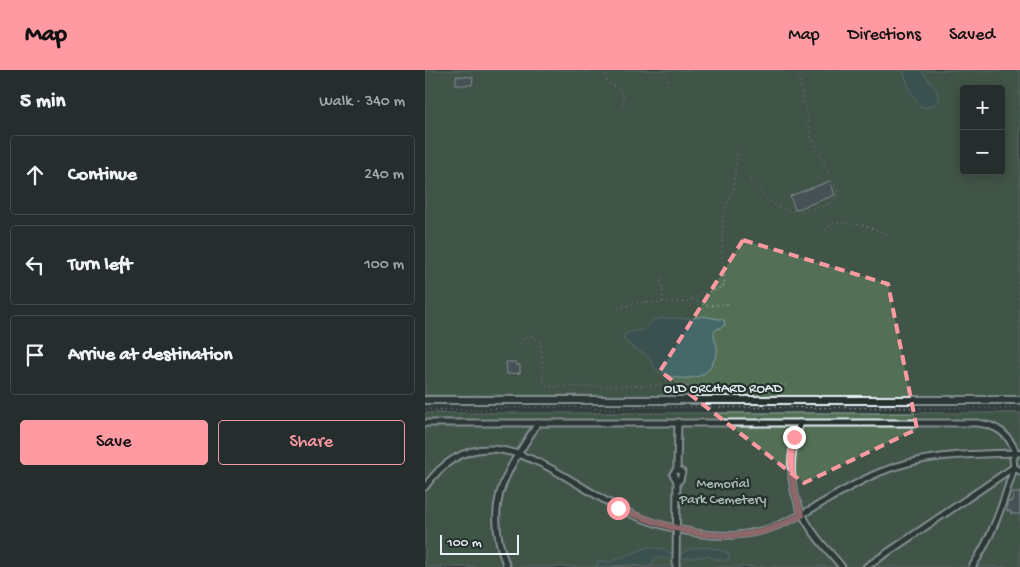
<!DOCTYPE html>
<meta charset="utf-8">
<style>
body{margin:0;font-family:"Gochi Hand",sans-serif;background:#2d3635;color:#f1f3f6}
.controls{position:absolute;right:15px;top:15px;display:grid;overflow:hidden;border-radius:5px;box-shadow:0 2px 12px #0003}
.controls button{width:45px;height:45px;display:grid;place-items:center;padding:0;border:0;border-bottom:1px solid #424a49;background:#252e2d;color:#f1f3f6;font:25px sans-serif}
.scale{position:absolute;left:15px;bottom:12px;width:79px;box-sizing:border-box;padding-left:5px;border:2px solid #e8f1f8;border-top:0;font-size:14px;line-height:18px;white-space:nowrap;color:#e8f1f8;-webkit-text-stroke:4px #26332d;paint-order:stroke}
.stop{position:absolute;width:15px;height:15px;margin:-11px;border:4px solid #ff9aa2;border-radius:50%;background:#fff}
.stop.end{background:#ff9aa2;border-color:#fff;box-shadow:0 1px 5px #0008}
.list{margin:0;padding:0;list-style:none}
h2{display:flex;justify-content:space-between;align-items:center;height:65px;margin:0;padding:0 20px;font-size:21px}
h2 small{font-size:16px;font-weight:400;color:#a3a8aa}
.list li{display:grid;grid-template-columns:32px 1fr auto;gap:15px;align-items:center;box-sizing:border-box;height:80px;margin:0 10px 10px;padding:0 10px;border:1px solid #424a49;border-radius:5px}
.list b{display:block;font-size:19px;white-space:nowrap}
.list em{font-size:16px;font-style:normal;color:#a3a8aa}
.actions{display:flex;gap:10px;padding:15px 20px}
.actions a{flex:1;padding:11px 0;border:1px solid #ff9aa2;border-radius:5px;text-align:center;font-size:18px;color:#ff9aa2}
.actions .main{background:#ff9aa2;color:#111}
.icon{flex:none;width:28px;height:28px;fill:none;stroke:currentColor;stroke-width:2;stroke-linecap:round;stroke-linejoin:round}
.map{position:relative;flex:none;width:595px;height:497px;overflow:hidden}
header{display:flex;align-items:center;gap:30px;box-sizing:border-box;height:70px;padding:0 25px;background:#ff9aa2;color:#111}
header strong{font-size:24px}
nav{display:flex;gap:28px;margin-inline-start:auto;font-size:18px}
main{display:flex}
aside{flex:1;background:#252e2d}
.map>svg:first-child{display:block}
.green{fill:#526f57;stroke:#9db0a8;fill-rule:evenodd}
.water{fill:#446968;stroke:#869fa2}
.building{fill:#5f6876;stroke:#e8f1f8}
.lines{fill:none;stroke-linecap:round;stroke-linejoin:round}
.minor-casing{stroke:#e8f1f8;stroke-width:9}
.major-casing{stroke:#e8f1f8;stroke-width:10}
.path{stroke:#e8f1f8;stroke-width:1;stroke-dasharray:1 4;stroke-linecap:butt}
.minor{stroke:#26332d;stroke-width:5}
.major{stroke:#26332d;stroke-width:6}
.route{stroke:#ff9aa2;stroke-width:6}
.marked{fill:none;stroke:#ff9aa2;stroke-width:4;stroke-dasharray:10 6;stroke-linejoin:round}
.labels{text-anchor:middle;stroke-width:4.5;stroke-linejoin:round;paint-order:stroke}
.street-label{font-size:14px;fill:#e8f1f8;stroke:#26332d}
.park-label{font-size:14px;fill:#acbdb8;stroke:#26332d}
</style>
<header>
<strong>Map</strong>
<nav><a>Map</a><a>Directions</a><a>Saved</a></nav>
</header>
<main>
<aside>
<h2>5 min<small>Walk · 340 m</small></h2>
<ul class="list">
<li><svg class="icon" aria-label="ahead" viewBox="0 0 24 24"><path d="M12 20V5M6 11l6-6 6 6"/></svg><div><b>Continue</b></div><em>240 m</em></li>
<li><svg class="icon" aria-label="left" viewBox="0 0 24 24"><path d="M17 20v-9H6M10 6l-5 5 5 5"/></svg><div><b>Turn left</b></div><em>100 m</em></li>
<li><svg class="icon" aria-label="arrive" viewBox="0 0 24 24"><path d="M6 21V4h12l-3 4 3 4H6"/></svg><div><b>Arrive at destination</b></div></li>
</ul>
<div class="actions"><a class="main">Save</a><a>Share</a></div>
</aside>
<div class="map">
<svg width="595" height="497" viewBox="0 0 595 497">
<rect width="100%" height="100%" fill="#313e3c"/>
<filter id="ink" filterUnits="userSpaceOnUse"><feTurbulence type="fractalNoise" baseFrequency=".02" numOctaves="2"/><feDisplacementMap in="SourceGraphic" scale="10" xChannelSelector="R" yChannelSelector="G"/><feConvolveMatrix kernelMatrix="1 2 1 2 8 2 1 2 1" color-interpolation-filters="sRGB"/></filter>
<g filter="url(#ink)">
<g class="green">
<path d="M0 0H595V326L0 325ZM539 19H576V101H539Z"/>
<rect x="0" y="343" width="595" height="154"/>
</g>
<g class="water">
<path d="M478 0H496L512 21 514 28V31C510 36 500 39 495 36L485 21Z"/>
<path d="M278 246 299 250 300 255 289 261C287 270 296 276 291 286 289 290 286 296 284 299 274 312 245 310 233 301 228 297 227 290 222 286 214 280 203 276 198 268L201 263C206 261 212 261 217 260 224 258 225 250 233 249 248 246 263 251 278 246Z"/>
<polygon points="223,477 239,479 247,484 253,485 264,479 280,477 296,480 304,484 304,489 298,491 282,486 257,489 250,487 241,489 231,487 226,495 222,497 206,495 172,497 173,491 185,492"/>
</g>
<g class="building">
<polygon points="31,6 48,7 47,15 31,15"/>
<polygon points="405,111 410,125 370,140 365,126"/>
<polygon points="81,292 91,292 91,295 95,295 95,303 82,304"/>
<polygon points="588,423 595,423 595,444 586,444 586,441 582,441 582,432 586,432 586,430 588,430"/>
</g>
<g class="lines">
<defs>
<g id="minor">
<path d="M0 353H552C572 355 584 364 591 383 544 384 498 384 453 403 387 432 351 477 271 463 244 458 216 450 192 437 131 405 57 336 0 417"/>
<path d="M375 353C359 396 365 434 394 470 401 479 410 488 417 497"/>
<polyline points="595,383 591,383 588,389 589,397 595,401"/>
<polyline points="252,411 248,404 252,399"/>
<path d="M82 497C57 434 80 404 113 353"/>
<polyline points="251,497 252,411 255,410 257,402 252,399 253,352"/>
<polyline points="441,497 589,397"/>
<path d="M547 497C568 466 578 433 589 398"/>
</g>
<polyline id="major" points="0,330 595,330"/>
</defs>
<use href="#minor" class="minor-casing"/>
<use href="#major" class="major-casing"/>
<g class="path">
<polyline points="156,0 163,4 167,0"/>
<path d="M180 0 182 13C194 18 202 23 197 37"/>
<polyline points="238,0 243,11"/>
<path d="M325 109C347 135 357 148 392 138 400 135 409 134 413 127L412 120 386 66 376 17 370 0"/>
<polyline points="400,160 408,153 418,153 438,155 465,165"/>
<polyline points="595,209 592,211 594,218 595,236"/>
<path d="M268 229C278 237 291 236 304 233"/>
<polyline points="238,232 238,219 236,211 239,206"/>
<polyline points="193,239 210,233 262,232 279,222 288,221 298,217 300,210 297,191 298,147 300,137 308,122 313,76"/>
<path d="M94 274C97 270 101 265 107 266 121 268 116 298 118 307 119 312 120 315 124 317L235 315 288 318 361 315"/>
<polyline points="0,339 53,340 77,338 143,337 180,339 218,337 539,338 572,339 595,338"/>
</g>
<use href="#minor" class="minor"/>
<use href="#major" class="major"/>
</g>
</g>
<g class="lines" filter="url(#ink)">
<path class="route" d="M193 438C240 457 291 475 342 460 354 457 366 450 377 445 367 418 363 395 369 367"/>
</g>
<path d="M0 0H595V497H0ZM318 170 463 214 492 359 379 413 235 301Z" fill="#313e3c" fill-opacity=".55" fill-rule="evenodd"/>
<path class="marked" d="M318 170 463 214 492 359 379 413 235 301Z"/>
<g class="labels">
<g class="street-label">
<text x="298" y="322">OLD ORCHARD ROAD</text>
</g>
<g class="park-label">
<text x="298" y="417">Memorial<tspan x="298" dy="16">Park Cemetery</tspan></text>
</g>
</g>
</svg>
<div class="controls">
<button>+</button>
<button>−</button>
</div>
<div class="scale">100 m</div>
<div class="stop" style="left:193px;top:438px"></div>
<div class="stop end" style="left:369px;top:367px"></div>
</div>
</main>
